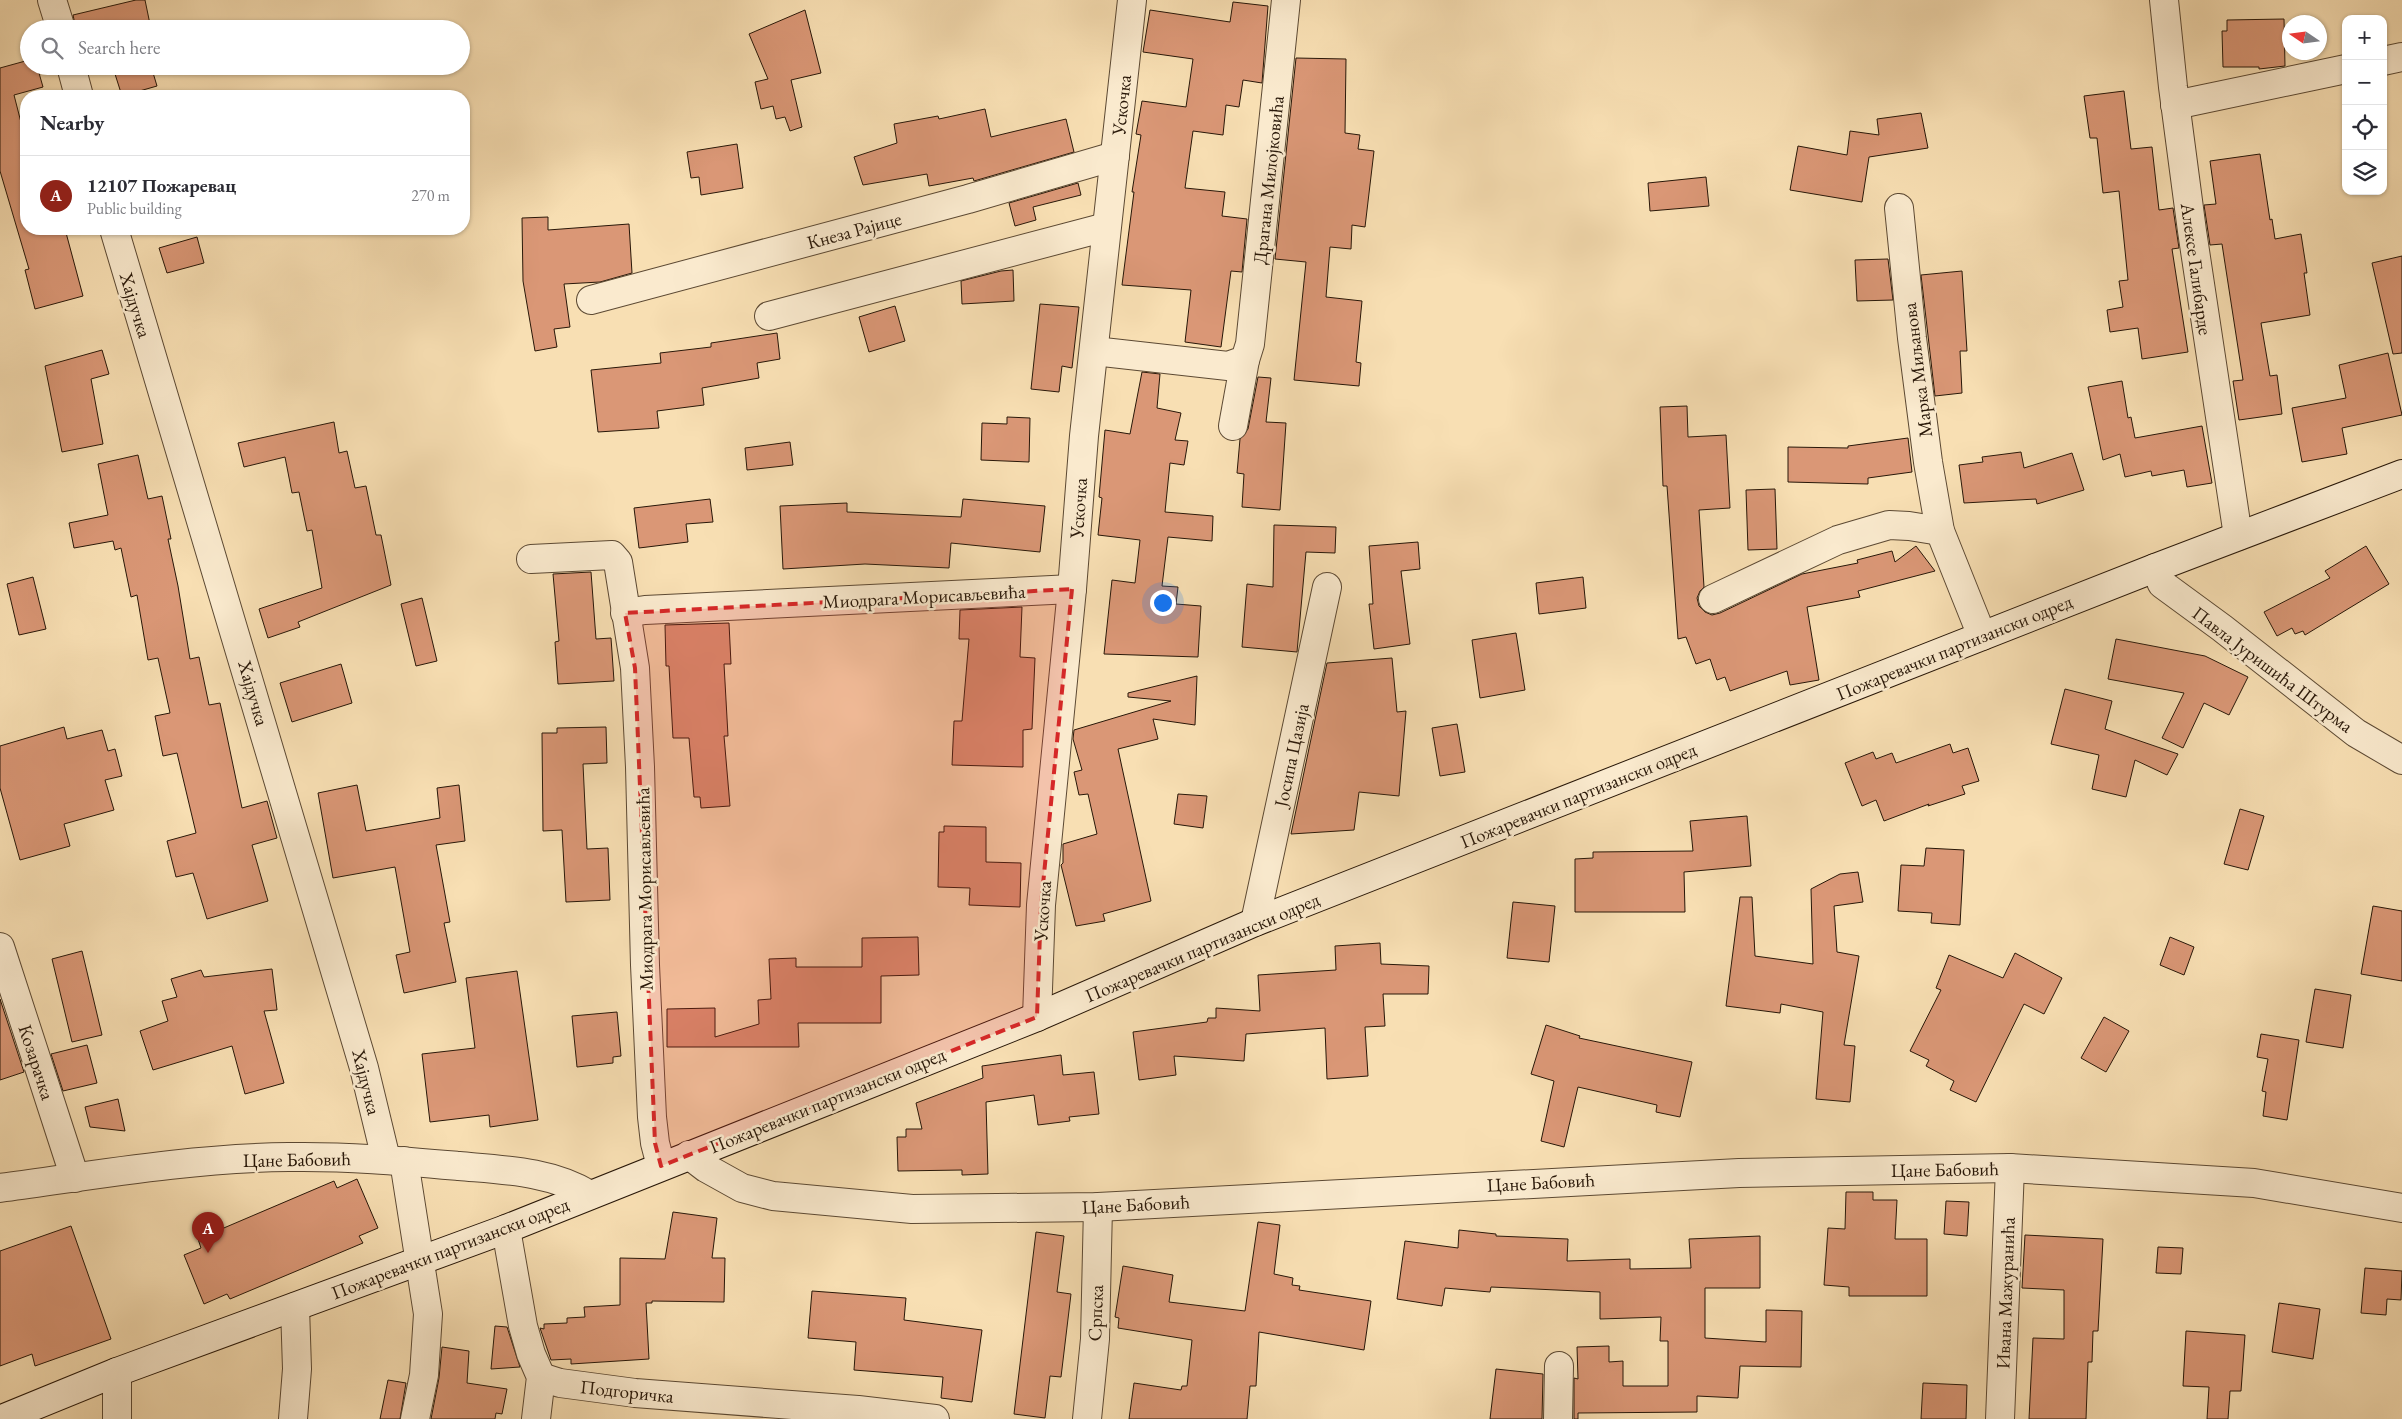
<!DOCTYPE html>
<meta charset="utf-8">
<style>
body{margin:0;font-family:"EB Garamond",serif;background:#f2f2f3;color:#2b2b33}
.controls{position:absolute;right:15px;top:15px;display:grid;overflow:hidden;border-radius:10px;box-shadow:0 1px 4px #0004}
.controls button{width:45px;height:45px;display:grid;place-items:center;padding:0;border:0;border-bottom:1px solid #e1e1e2;background:#fff;color:#2b2b33;font:25px sans-serif}
.compass{position:absolute;left:2282px;top:15px;width:45px;height:45px;border-radius:50%;background:#fff;box-shadow:0 1px 4px #0004;rotate:283deg}
.you{position:absolute;left:1162px;top:602px;width:18px;height:18px;margin:-12px;border:4px solid #fff;border-radius:50%;background:#1a73e8;box-shadow:0 0 0 8px #1a73e833}
.badge{display:grid;place-items:center;width:32px;height:32px;border-radius:50%;background:#8f2418;color:#fff;font-size:16px;font-weight:700}
.pin{position:absolute;translate:-50% -41px;filter:drop-shadow(0 1px 2px #0008)}
.pin::after{content:'';position:absolute;top:26px;width:18px;height:15px;background:inherit;clip-path:polygon(0 0,100% 0,50% 100%)}
.list{margin:0;padding:0;list-style:none}
h2{display:flex;justify-content:space-between;align-items:center;height:65px;margin:0;padding:0 20px;font-size:21px}
h2 small{font-size:16px;font-weight:400;color:#7c7c81}
.list li{display:grid;grid-template-columns:32px 1fr auto;gap:15px;align-items:center;box-sizing:border-box;height:80px;padding:0 20px;border-top:1px solid #e1e1e2}
.list b{display:block;font-size:19px;white-space:nowrap}
.list p{margin:0;font-size:16px;white-space:nowrap;color:#7c7c81}
.list em{font-size:16px;font-style:normal;color:#7c7c81}
.icon{flex:none;width:28px;height:28px;fill:none;stroke:currentColor;stroke-width:2;stroke-linecap:round;stroke-linejoin:round}
.map{position:relative;flex:none;width:2402px;height:1419px;overflow:hidden}
.search{position:absolute;background:#fff;box-shadow:0 1px 4px #0004;left:20px;top:20px;width:450px;height:55px;display:flex;align-items:center;gap:12px;box-sizing:border-box;padding:0 18px;border-radius:28px;color:#7c7c81;font-size:19px}
.panel{position:absolute;background:#fff;box-shadow:0 1px 4px #0004;left:20px;top:90px;width:450px;height:145px;border-radius:20px}
.map>svg:first-child{display:block}
.building{fill:#da9776;stroke:#281708}
.lines{fill:none;stroke-linecap:round;stroke-linejoin:round}
.street-casing{stroke:#5c4933;stroke-width:30}
.secondary-casing{stroke:#281708;stroke-width:30}
.street{stroke:#faeace;stroke-width:28}
.secondary{stroke:#faeace;stroke-width:28}
.marked{fill:#d62828;fill-opacity:0.2;stroke:#d62828;stroke-width:4;stroke-dasharray:10 6;stroke-linejoin:round}
.labels{text-anchor:middle;stroke-width:5;stroke-linejoin:round;paint-order:stroke}
.street-label{font-size:19px;fill:#281708;stroke:#faeace}
</style>
<div class="map">
<svg width="2402" height="1419" viewBox="0 0 2402 1419">
<rect width="100%" height="100%" fill="#f8dfb3"/>
<filter id="stains"><feTurbulence type="fractalNoise" baseFrequency=".004" numOctaves="4"/><feColorMatrix values="0 0 0 0 .2 0 0 0 0 .09 0 0 0 0 .02 0 0 0 .5 -.17"/></filter>
<radialGradient id="worn" r=".72"><stop offset=".6" stop-color="#630" stop-opacity="0"/><stop offset="1" stop-color="#630" stop-opacity=".3"/></radialGradient>
<g class="building">
<polygon points="136,0 145,0 151,29 76,29 73,15"/>
<polygon points="1233,2 1268,6 1262,83 1243,80 1239,107 1226,105 1223,135 1193,131 1185,188 1225,192 1222,216 1247,219 1242,272 1231,271 1221,347 1185,342 1191,290 1122,285 1134,192 1132,192 1141,135 1136,134 1142,101 1186,107 1193,59 1143,52 1150,10 1230,22"/>
<polygon points="805,10 821,73 791,80 802,127 790,131 785,117 776,119 773,106 761,109 755,82 768,79 749,34"/>
<polygon points="2284,19 2285,66 2259,69 2259,67 2223,67 2222,31 2227,31 2227,20"/>
<polygon points="1296,58 1346,59 1345,133 1360,135 1358,149 1374,151 1365,227 1352,225 1351,249 1330,247 1326,297 1362,301 1356,362 1361,363 1359,386 1294,380 1306,262 1275,259"/>
<polygon points="29,60 29,66 37,66 43,87 14,95 26,142 26,229 65,229 83,296 35,309 25,270 29,269 0,171 0,68"/>
<polygon points="141,66 151,66 157,86 122,96 115,74"/>
<polygon points="2124,91 2131,149 2152,147 2159,210 2173,208 2179,248 2172,249 2188,352 2142,359 2138,328 2110,332 2107,310 2123,307 2119,281 2128,280 2119,191 2103,193 2097,138 2090,138 2084,96"/>
<polygon points="985,109 991,137 1066,119 1074,152 974,181 973,178 929,186 927,174 863,185 854,157 897,143 894,124 938,116 939,119"/>
<polygon points="1921,113 1928,148 1869,157 1862,202 1790,190 1798,146 1847,155 1850,131 1879,135 1877,119"/>
<polygon points="737,144 743,188 701,195 699,177 691,178 687,152"/>
<polygon points="2260,154 2270,220 2272,219 2275,239 2301,234 2307,273 2304,273 2310,315 2261,323 2270,376 2277,375 2282,414 2239,420 2233,381 2243,380 2222,244 2210,245 2204,205 2216,204 2210,161"/>
<polygon points="1706,177 1709,206 1650,211 1648,183"/>
<polygon points="1078,183 1081,195 1033,207 1036,220 1015,226 1009,203"/>
<polygon points="548,217 548,230 629,224 632,273 600,282 564,284 570,327 554,329 557,347 535,351 523,281 522,218"/>
<polygon points="197,237 204,263 167,273 159,248"/>
<polygon points="2402,256 2402,353 2393,354 2372,263"/>
<polygon points="1888,259 1893,300 1857,301 1855,260"/>
<polygon points="1013,270 1014,301 962,304 961,281 1001,271"/>
<polygon points="1962,271 1967,351 1960,351 1962,393 1935,396 1921,275"/>
<polygon points="1040,304 1079,307 1072,368 1062,366 1059,392 1031,389"/>
<polygon points="895,306 905,341 869,352 859,317"/>
<polygon points="777,333 780,359 757,363 759,378 702,388 704,405 657,411 659,428 598,432 591,370 661,363 660,353 711,347 711,343"/>
<polygon points="102,350 109,374 91,379 103,444 62,452 45,366"/>
<polygon points="2388,353 2402,415 2342,428 2347,454 2302,462 2292,408 2346,398 2339,365"/>
<polygon points="1142,372 1160,374 1157,408 1181,413 1175,440 1188,441 1184,465 1170,463 1165,512 1213,516 1212,541 1168,537 1162,586 1178,587 1176,604 1201,606 1198,657 1104,654 1112,580 1135,583 1140,540 1098,535 1102,498 1099,497 1105,430 1130,434"/>
<polygon points="1258,377 1271,378 1266,422 1286,423 1280,510 1242,507 1244,474 1237,473 1240,439 1248,429"/>
<polygon points="2122,381 2128,418 2131,417 2135,438 2202,426 2212,483 2187,487 2184,470 2152,476 2151,471 2125,477 2120,454 2103,460 2088,387"/>
<polygon points="1687,406 1688,437 1726,435 1730,508 1699,510 1704,587 1700,591 1697,598 1699,606 1705,612 1712,615 1720,613 1802,574 1858,563 1857,560 1892,551 1895,562 1916,546 1935,571 1858,591 1860,597 1807,607 1819,680 1790,685 1787,671 1730,691 1725,677 1717,680 1710,659 1696,664 1686,637 1678,639 1667,486 1663,486 1660,407"/>
<polygon points="1007,417 1030,418 1029,462 981,460 982,423 1007,424"/>
<polygon points="334,422 339,453 347,451 355,488 366,486 376,535 381,535 391,585 298,622 300,627 268,638 259,609 322,588 312,530 307,531 299,492 292,493 285,457 244,467 238,443"/>
<polygon points="1908,438 1912,472 1868,478 1868,484 1788,482 1788,447 1848,448 1848,446"/>
<polygon points="790,442 793,465 747,470 745,448"/>
<polygon points="2021,452 2024,468 2072,453 2084,490 2037,504 2036,499 1964,503 1959,465 1983,462 1982,457"/>
<polygon points="138,455 148,499 162,496 171,539 168,539 178,586 190,659 199,657 209,705 220,703 242,808 267,801 277,838 252,845 268,901 207,919 193,873 176,877 167,841 196,833 177,753 163,756 155,716 170,713 158,658 148,660 137,595 131,597 121,548 115,550 113,541 74,548 69,523 108,515 98,464"/>
<polygon points="1775,489 1777,549 1748,550 1746,490"/>
<polygon points="710,499 713,522 686,524 688,542 639,548 634,508"/>
<polygon points="963,499 1045,506 1040,552 951,543 949,568 865,564 783,569 780,506 847,503 847,512 961,517"/>
<polygon points="1274,525 1336,527 1335,553 1306,552 1297,652 1242,647 1247,584 1273,587"/>
<polygon points="1418,542 1420,569 1401,571 1410,644 1374,649 1369,604 1373,604 1369,546"/>
<polygon points="2366,546 2389,584 2305,635 2303,631 2295,634 2292,628 2277,636 2264,612 2330,578 2325,571"/>
<polygon points="591,572 596,639 611,638 614,681 558,684 555,642 559,641 553,574"/>
<polygon points="33,577 46,629 19,635 7,584"/>
<polygon points="1583,577 1586,608 1539,614 1536,583"/>
<polygon points="422,598 437,661 416,666 401,604"/>
<polygon points="1022,607 1020,657 1035,658 1032,729 1023,730 1023,767 952,765 954,721 962,721 969,639 959,639 960,610"/>
<polygon points="729,623 731,664 724,664 728,736 724,736 730,806 701,808 700,797 694,797 689,738 673,738 669,666 666,666 665,625"/>
<polygon points="1516,633 1525,690 1480,698 1472,640"/>
<polygon points="2116,639 2205,656 2248,677 2229,715 2204,703 2183,748 2162,738 2184,693 2108,679"/>
<polygon points="1392,658 1397,712 1406,711 1399,796 1359,792 1354,830 1291,834 1327,663"/>
<polygon points="341,664 352,703 292,722 280,683"/>
<polygon points="1197,676 1195,725 1153,719 1158,739 1118,749 1151,901 1103,914 1105,921 1076,926 1061,865 1063,863 1063,844 1097,834 1088,794 1079,795 1074,772 1082,770 1073,739 1074,730 1171,701 1128,697 1128,693"/>
<polygon points="2065,689 2112,701 2105,729 2178,754 2167,775 2135,760 2126,797 2092,789 2099,755 2051,744"/>
<polygon points="1457,724 1465,772 1440,776 1432,728"/>
<polygon points="64,727 67,739 102,730 108,751 115,749 122,776 105,780 114,810 64,824 70,846 20,860 0,788 0,746"/>
<polygon points="606,727 607,763 583,764 587,849 608,848 610,900 566,902 562,830 543,831 542,733 557,733 557,728"/>
<polygon points="1950,744 1953,753 1968,748 1979,781 1962,786 1965,794 1928,806 1929,804 1884,821 1876,800 1862,806 1845,763 1873,752 1876,759 1892,753 1896,763"/>
<polygon points="357,785 366,831 440,818 437,788 459,785 465,841 436,845 450,922 444,923 456,982 404,993 396,955 410,952 395,867 333,878 318,793"/>
<polygon points="1178,794 1207,796 1203,828 1174,824"/>
<polygon points="2240,809 2264,816 2248,870 2224,864"/>
<polygon points="1747,816 1751,866 1684,872 1685,912 1575,912 1575,859 1593,858 1593,852 1693,851 1690,821"/>
<polygon points="944,826 986,827 986,862 1021,863 1020,907 969,905 970,888 938,887 939,832 944,832"/>
<polygon points="1926,848 1964,850 1960,925 1931,923 1932,913 1898,911 1901,865 1924,866"/>
<polygon points="1858,872 1863,902 1834,906 1837,952 1859,956 1844,1045 1855,1046 1850,1102 1816,1099 1823,1012 1781,1004 1780,1013 1726,1006 1740,897 1752,897 1755,956 1813,964 1811,889 1840,874"/>
<polygon points="1513,902 1555,906 1549,962 1507,958"/>
<polygon points="2373,906 2402,911 2402,981 2361,974"/>
<polygon points="918,937 919,975 881,976 881,1023 798,1023 799,1047 667,1047 667,1009 715,1008 715,1037 759,1024 758,1000 771,999 769,959 796,958 796,967 862,967 862,938"/>
<polygon points="2170,937 2194,947 2184,975 2160,965"/>
<polygon points="1380,943 1381,964 1429,966 1428,994 1383,994 1385,1026 1365,1027 1368,1076 1327,1079 1325,1028 1246,1034 1244,1061 1174,1056 1176,1075 1139,1080 1133,1032 1207,1022 1208,1018 1216,1018 1216,1008 1260,1011 1258,975 1336,970 1335,946"/>
<polygon points="82,951 102,1035 72,1042 52,959"/>
<polygon points="2015,953 2062,978 2044,1014 2024,1004 1976,1102 1950,1090 1954,1081 1926,1066 1929,1060 1910,1051 1941,990 1936,988 1949,955 2003,978"/>
<polygon points="272,969 277,1010 264,1011 284,1083 245,1094 232,1046 153,1070 140,1031 168,1021 162,1001 177,997 171,979 201,970 204,977"/>
<polygon points="517,971 538,1120 490,1127 489,1115 430,1122 422,1054 475,1048 466,978"/>
<polygon points="2315,989 2351,995 2343,1048 2306,1042"/>
<polygon points="0,999 24,1072 0,1080"/>
<polygon points="617,1012 621,1056 613,1057 613,1063 577,1067 572,1016"/>
<polygon points="2104,1017 2129,1031 2106,1072 2081,1058"/>
<polygon points="1546,1025 1580,1036 1579,1038 1692,1062 1680,1117 1656,1112 1657,1105 1578,1087 1564,1147 1541,1141 1554,1081 1531,1074"/>
<polygon points="2261,1034 2299,1040 2287,1120 2263,1116 2266,1092 2262,1091 2268,1059 2257,1057"/>
<polygon points="87,1045 97,1083 63,1091 51,1054"/>
<polygon points="1061,1055 1063,1075 1094,1072 1099,1114 1069,1117 1070,1121 1038,1125 1034,1095 986,1102 988,1174 962,1175 962,1170 898,1171 897,1137 906,1137 906,1129 922,1129 916,1103 983,1078 982,1066"/>
<polygon points="118,1099 125,1131 90,1127 85,1107"/>
<polygon points="357,1179 378,1228 359,1236 363,1243 230,1299 227,1294 204,1304 184,1255 201,1248 198,1239 334,1181 337,1188"/>
<polygon points="1846,1192 1873,1192 1873,1200 1897,1200 1895,1239 1927,1239 1927,1296 1849,1296 1849,1287 1824,1285 1828,1228 1845,1229"/>
<polygon points="1946,1201 1969,1202 1967,1236 1944,1234"/>
<polygon points="673,1212 717,1218 712,1258 725,1258 724,1302 652,1301 652,1303 646,1303 649,1359 571,1364 571,1359 551,1360 540,1328 544,1329 544,1324 567,1323 567,1318 585,1317 584,1307 620,1305 620,1258 665,1259"/>
<polygon points="1258,1222 1280,1225 1274,1274 1293,1278 1292,1285 1300,1286 1299,1290 1371,1301 1364,1350 1259,1332 1256,1386 1250,1386 1247,1419 1129,1419 1134,1383 1181,1390 1182,1386 1187,1386 1192,1340 1118,1328 1119,1318 1115,1317 1123,1266 1173,1275 1169,1302 1245,1311"/>
<polygon points="71,1226 111,1339 35,1366 32,1354 0,1366 0,1251"/>
<polygon points="1459,1230 1496,1234 1496,1236 1568,1239 1567,1261 1630,1259 1630,1269 1691,1268 1689,1239 1760,1236 1760,1288 1705,1288 1705,1338 1766,1342 1766,1310 1802,1311 1801,1367 1740,1366 1738,1398 1697,1396 1697,1412 1578,1413 1578,1419 1574,1419 1574,1378 1578,1379 1577,1347 1609,1346 1609,1362 1623,1361 1623,1386 1668,1386 1668,1341 1660,1341 1661,1317 1600,1319 1600,1292 1491,1287 1490,1292 1445,1288 1442,1306 1397,1299 1405,1241 1458,1248"/>
<polygon points="1036,1232 1064,1236 1057,1292 1071,1294 1061,1377 1050,1376 1045,1418 1014,1414"/>
<polygon points="2025,1235 2103,1239 2098,1331 2093,1331 2092,1362 2088,1362 2086,1419 2029,1419 2033,1338 2064,1339 2064,1290 2022,1288"/>
<polygon points="2158,1247 2183,1248 2181,1274 2156,1273"/>
<polygon points="2365,1268 2402,1271 2401,1300 2387,1299 2386,1315 2361,1313"/>
<polygon points="812,1291 906,1298 904,1320 982,1330 972,1402 941,1398 943,1377 854,1370 856,1342 808,1338"/>
<polygon points="2279,1303 2320,1309 2313,1359 2272,1352"/>
<polygon points="495,1326 507,1327 520,1367 491,1369"/>
<polygon points="2186,1331 2245,1335 2241,1391 2230,1391 2228,1419 2207,1419 2209,1387 2183,1386"/>
<polygon points="442,1347 469,1351 467,1383 507,1389 502,1414 496,1413 495,1419 431,1419 439,1378"/>
<polygon points="1496,1369 1543,1374 1542,1419 1490,1419"/>
<polygon points="388,1380 406,1383 400,1419 380,1419"/>
<polygon points="1923,1383 1967,1385 1966,1419 1921,1419"/>
</g>
<g class="lines">
<defs>
<g id="street">
<polyline points="52,0 61,29"/>
<polyline points="2164,0 2173,87 2192,231 2238,536"/>
<polyline points="2383,61 2402,57"/>
<polyline points="71,66 79,96"/>
<polyline points="2175,105 2346,69"/>
<polyline points="1899,208 1912,338 1928,462 1940,531 1982,636"/>
<polyline points="114,229 364,1068 386,1159"/>
<polyline points="591,300 968,199 1115,156"/>
<polyline points="769,316 1106,227"/>
<polyline points="1094,351 1228,366 1245,360 1250,344 1286,0"/>
<polyline points="1233,426 1245,360"/>
<polyline points="531,559 612,555 618,562 635,668 640,767 645,965 652,1117 655,1143 661,1166"/>
<polyline points="2155,568 2162,584 2222,628 2356,733 2402,760"/>
<polyline points="1713,599 1838,540 1889,525 1909,526 1940,531"/>
<polyline points="625,613 645,610 1072,589"/>
<polyline points="1255,922 1327,587"/>
<polyline points="0,947 75,1178"/>
<polyline points="1037,1017 1041,905 1072,589 1084,436 1132,0"/>
<polyline points="689,1155 706,1168 742,1188 773,1196 912,1209 1098,1207 1739,1173 2010,1168 2254,1183 2402,1208"/>
<polyline points="404,1161 428,1314 424,1375 415,1419"/>
<path d="M0 1188C95 1175 193 1158 289 1157 346 1156 402 1161 459 1166 504 1170 551 1171 590 1195"/>
<polyline points="506,1229 523,1326 531,1354 541,1377 536,1419"/>
<polyline points="541,1377 560,1383 635,1393 858,1410 935,1419"/>
<polyline points="117,1419 117,1372"/>
<polyline points="293,1419 297,1369 295,1307"/>
<polyline points="1087,1419 1095,1339 1098,1207"/>
<polyline points="1558,1419 1559,1366"/>
<polyline points="2000,1419 2010,1168"/>
</g>
<polyline id="secondary" points="2,1419 117,1372 506,1229 1037,1017 1255,922 2155,568 2402,474"/>
</defs>
<use href="#street" class="street-casing"/>
<use href="#secondary" class="secondary-casing"/>
<use href="#street" class="street"/>
<use href="#secondary" class="secondary"/>
</g>
<path class="marked" d="M1072 589 1041 905 1037 1017 661 1166 655 1143 635 668 625 613Z"/>
<g class="labels">
<g class="street-label">
<text transform="translate(1121 105) rotate(-84)" y="7">Ускочка</text>
<text transform="translate(1268 180) rotate(-84)" y="7">Драгана Милојковића</text>
<text transform="translate(854 230) rotate(-15)" y="7">Кнеза Рајице</text>
<text transform="translate(2197 269) rotate(82)" y="7">Алексе Галибарде</text>
<text transform="translate(136 305) rotate(73)" y="7">Хајдучка</text>
<text transform="translate(1917 370) rotate(-97)" y="7">Марка Миљанова</text>
<text transform="translate(1078 508) rotate(-86)" y="7">Ускочка</text>
<text transform="translate(924 596) rotate(-3)" y="7">Миодрага Морисављевића</text>
<text transform="translate(1954 647) rotate(-22)" y="7">Пожаревачки партизански одред</text>
<text transform="translate(2273 669) rotate(37)" y="7">Павла Јуришића Штурма</text>
<text transform="translate(254 693) rotate(74)" y="7">Хајдучка</text>
<text transform="translate(1291 755) rotate(-78)" y="7">Јосипа Цазија</text>
<text transform="translate(1578 795) rotate(-22)" y="7">Пожаревачки партизански одред</text>
<text transform="translate(644 889) rotate(-91)" y="7">Миодрага Морисављевића</text>
<text transform="translate(1042 911) rotate(-86)" y="7">Ускочка</text>
<text transform="translate(1202 947) rotate(-23)" y="7">Пожаревачки партизански одред</text>
<text transform="translate(37 1062) rotate(72)" y="7">Козарачка</text>
<text transform="translate(367 1082) rotate(76)" y="7">Хајдучка</text>
<text transform="translate(827 1100) rotate(-22)" y="7">Пожаревачки партизански одред</text>
<text transform="translate(297 1159) rotate(-1)" y="7">Цане Бабовић</text>
<text transform="translate(1945 1169) rotate(-1)" y="7">Цане Бабовић</text>
<text transform="translate(1541 1182) rotate(-3)" y="7">Цане Бабовић</text>
<text transform="translate(1136 1204) rotate(-3)" y="7">Цане Бабовић</text>
<text transform="translate(450 1248) rotate(-21)" y="7">Пожаревачки партизански одред</text>
<text transform="translate(2005 1293) rotate(-88)" y="7">Ивана Мажуранића</text>
<text transform="translate(1095 1313) rotate(-88)" y="7">Српска</text>
<text transform="translate(627 1391) rotate(6)" y="7">Подгоричка</text>
</g>
</g>
<rect width="100%" height="100%" filter="url(#stains)"/>
<rect width="100%" height="100%" fill="url(#worn)"/>
</svg>
<div class="controls">
<button>+</button>
<button>−</button>
<button><svg class="icon" aria-label="locate" viewBox="0 0 24 24"><circle cx="12" cy="12" r="6"/><path d="M12 2v4M12 18v4M2 12h4M18 12h4"/></svg></button>
<button><svg class="icon" aria-label="layers" viewBox="0 0 24 24"><path d="M12 4l9 5-9 5-9-5zM3 14l9 5 9-5"/></svg></button>
</div>
<svg class="compass" viewBox="-18 -18 36 36"><path d="M0-13l5 13h-10z" fill="#e53935"/><path d="M0 13l5-13h-10z" fill="#7c7c81"/></svg>
<div class="you"></div>
<div class="pin badge" style="left:208px;top:1253px">A</div>
<div class="search"><svg class="icon" aria-label="search" viewBox="0 0 24 24"><circle cx="10" cy="10" r="6"/><path d="M15 15l6 6"/></svg>Search here</div>
<section class="panel">
<h2>Nearby<small></small></h2>
<ul class="list">
<li><span class="badge">A</span><div><b>12107 Пожаревац</b><p>Public building</p></div><em>270 m</em></li>
</ul>
</section>
</div>
